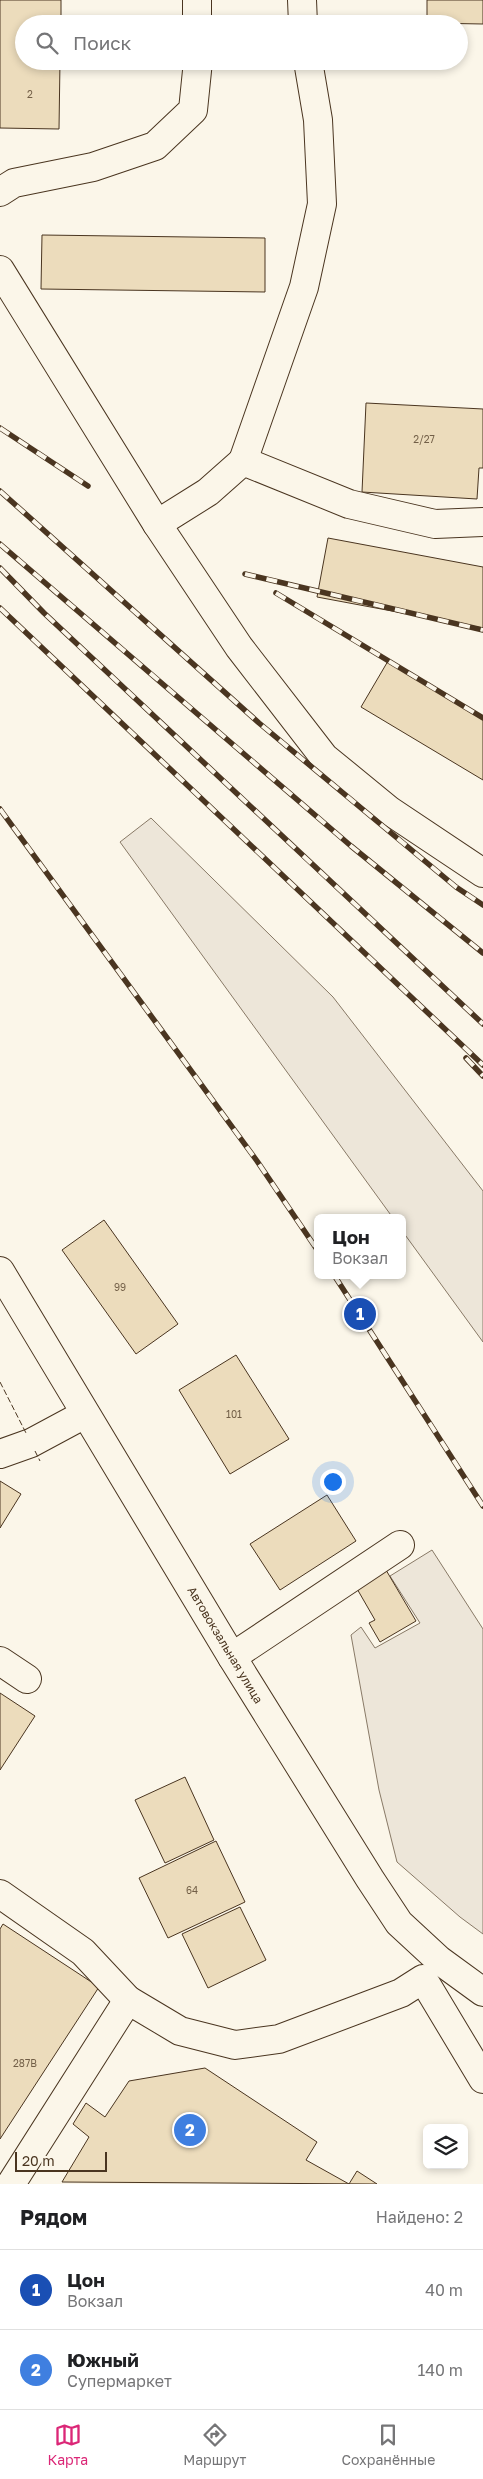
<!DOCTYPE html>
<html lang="ru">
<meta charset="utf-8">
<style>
body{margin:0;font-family:"Golos Text",sans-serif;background:#f2f2f2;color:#202124}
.controls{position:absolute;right:15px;bottom:15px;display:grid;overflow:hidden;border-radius:8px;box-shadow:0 2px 8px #0003}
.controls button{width:45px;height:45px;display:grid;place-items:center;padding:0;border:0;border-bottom:1px solid #e0e0e0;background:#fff;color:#202124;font:25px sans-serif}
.scale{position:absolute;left:15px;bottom:12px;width:92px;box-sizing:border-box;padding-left:5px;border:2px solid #4a3520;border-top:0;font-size:14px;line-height:18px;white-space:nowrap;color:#4a3520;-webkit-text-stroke:4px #fbf6e9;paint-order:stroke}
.you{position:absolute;left:332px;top:1481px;width:18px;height:18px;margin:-12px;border:4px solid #fff;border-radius:50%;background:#1a73e8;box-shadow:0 0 0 8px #1a73e833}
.badge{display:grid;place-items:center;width:32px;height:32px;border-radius:50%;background:#db2777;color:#fff;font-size:16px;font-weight:700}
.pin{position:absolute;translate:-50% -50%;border:2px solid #fff;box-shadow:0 1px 5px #0006}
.popup{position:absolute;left:314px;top:1214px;width:92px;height:65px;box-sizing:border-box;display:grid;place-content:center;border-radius:8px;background:#fff;filter:drop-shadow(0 1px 4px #0005);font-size:16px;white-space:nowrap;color:#757577}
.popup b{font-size:19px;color:#202124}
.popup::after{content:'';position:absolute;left:50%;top:100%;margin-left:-10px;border:10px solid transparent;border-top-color:#fff}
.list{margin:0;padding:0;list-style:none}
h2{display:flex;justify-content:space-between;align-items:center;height:65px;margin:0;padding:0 20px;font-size:21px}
h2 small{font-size:16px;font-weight:400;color:#757577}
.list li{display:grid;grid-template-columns:32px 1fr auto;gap:15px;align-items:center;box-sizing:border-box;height:80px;padding:0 20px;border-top:1px solid #e0e0e0}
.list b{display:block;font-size:19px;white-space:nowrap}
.list p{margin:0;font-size:16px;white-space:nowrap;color:#757577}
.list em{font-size:16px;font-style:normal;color:#757577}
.icon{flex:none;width:28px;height:28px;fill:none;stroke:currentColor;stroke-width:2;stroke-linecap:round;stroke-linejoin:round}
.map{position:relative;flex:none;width:483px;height:2184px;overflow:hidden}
.search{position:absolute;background:#fff;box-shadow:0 2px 8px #0003;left:15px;right:15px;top:15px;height:55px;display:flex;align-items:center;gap:12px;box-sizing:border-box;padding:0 18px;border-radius:28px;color:#757577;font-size:19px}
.sheet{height:225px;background:#fff}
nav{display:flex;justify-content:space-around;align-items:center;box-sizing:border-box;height:70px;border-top:1px solid #e0e0e0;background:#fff;font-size:14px;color:#757577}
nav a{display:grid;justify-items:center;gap:2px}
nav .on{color:#db2777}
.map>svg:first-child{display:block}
.green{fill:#ede6d9;stroke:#887966}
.building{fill:#ecdcbc;stroke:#4a3520}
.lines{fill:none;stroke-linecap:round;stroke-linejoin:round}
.minor-casing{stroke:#4a3520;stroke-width:30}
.minor{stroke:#fbf6e9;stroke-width:28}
.rail-casing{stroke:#4a3520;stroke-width:5.5}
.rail{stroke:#fbf6e9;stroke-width:4;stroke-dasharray:11;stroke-linecap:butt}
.fence{stroke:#4a3520;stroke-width:1;stroke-dasharray:6 2.5;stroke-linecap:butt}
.labels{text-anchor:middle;stroke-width:4;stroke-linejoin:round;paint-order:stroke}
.number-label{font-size:10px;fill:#725f47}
.street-label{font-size:12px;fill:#4a3520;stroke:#fbf6e9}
</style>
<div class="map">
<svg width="483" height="2184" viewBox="0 0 483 2184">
<rect width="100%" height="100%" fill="#fbf6e9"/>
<g class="green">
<polygon points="151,818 333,997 483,1191 483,1342 403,1232 402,1218 393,1218 120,842"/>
<polygon points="432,1550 483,1629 483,1934 460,1917 397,1862 379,1790 351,1635 361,1627 375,1648 420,1623 390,1576"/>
</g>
<g class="building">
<polygon points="0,0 61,0 61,24 24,24 24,61 60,61 59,129 0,128"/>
<polygon points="427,0 483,0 483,24 427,23"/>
<polygon points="42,235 265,238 265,292 41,289"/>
<polygon points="366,403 483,409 483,468 479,468 477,499 362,492"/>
<polygon points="328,538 483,567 483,628 317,597"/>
<polygon points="388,661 483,718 483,780 361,707"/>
<polygon points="104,1220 178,1324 136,1354 62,1250"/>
<polygon points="236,1355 289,1439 230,1474 179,1390"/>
<polygon points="0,1481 21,1494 0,1528"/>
<polygon points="327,1495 356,1541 280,1590 250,1544"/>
<polygon points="386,1570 416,1621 380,1642 369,1623 375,1620 356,1587"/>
<polygon points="0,1693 35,1716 0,1770"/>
<polygon points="185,1777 214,1840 165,1863 135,1800"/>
<polygon points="216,1841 245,1902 168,1938 139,1878"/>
<polygon points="240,1907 266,1960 208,1988 182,1934"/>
<polygon points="3,1924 99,1987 0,2139 0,1929"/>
<polygon points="205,2068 317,2142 306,2160 349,2184 357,2171 377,2184 62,2182 89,2137 73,2124 86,2103 105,2117 129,2081"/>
</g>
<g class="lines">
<defs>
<g id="minor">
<polyline points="197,0 197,24"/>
<polyline points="302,0 303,24"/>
<polyline points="0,192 14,183 93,167 155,146 193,110 198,61"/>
<polyline points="0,270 157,524 239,647 324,757 390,811 483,873"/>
<polyline points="243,461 304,287 322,204 318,120 308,61"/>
<polyline points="157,524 208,492 243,461 349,504 435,524 483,522"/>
<polyline points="0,1271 232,1657 370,1879 399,1923 439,1960 483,1992"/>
<polyline points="0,1454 31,1443 85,1414"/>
<polyline points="232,1657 400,1545"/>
<polyline points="0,1661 27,1679"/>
<polyline points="0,1894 83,1952 128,2000"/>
<polyline points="11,2184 128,2000 180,2031 235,2045 279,2039 401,1993 423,1979 483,2079"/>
</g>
</defs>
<use href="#minor" class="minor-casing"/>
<use href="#minor" class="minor"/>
<defs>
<g id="rail">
<polyline points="0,428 88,486"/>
<polyline points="0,491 259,723 456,887 483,905"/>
<polyline points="0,544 351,846 483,953"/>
<polyline points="0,568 44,613 483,1024"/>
<polyline points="245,574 483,630"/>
<polyline points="276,593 483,718"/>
<polyline points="0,608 483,1065"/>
<polyline points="0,809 257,1161 318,1251"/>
<polyline points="466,1058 483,1076"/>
<polyline points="334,1275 483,1506"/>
</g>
</defs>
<use href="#rail" class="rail-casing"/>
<use href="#rail" class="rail"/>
<g class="fence">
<polyline points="0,1382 26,1433"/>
<polyline points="35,1451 40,1461"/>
</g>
</g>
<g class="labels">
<g class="number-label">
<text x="30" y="98">2</text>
<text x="424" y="443">2/27</text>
<text x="120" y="1291">99</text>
<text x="234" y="1418">101</text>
<text x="192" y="1894">64</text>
<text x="25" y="2067">287В</text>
</g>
<g class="street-label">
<text transform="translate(225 1645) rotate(59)" y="4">Автовокзальная улица</text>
</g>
</g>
</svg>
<div class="controls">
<button><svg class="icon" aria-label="layers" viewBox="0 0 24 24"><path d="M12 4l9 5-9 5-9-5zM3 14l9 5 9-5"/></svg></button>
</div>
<div class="scale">20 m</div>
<div class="you"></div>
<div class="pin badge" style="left:360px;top:1314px;background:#1a4fb4">1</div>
<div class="popup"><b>Цон</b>Вокзал</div>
<div class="pin badge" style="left:190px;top:2130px;background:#3f7fe0">2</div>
<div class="search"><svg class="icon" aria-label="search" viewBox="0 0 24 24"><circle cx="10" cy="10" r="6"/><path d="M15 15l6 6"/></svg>Поиск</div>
</div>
<section class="sheet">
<h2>Рядом<small>Найдено: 2</small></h2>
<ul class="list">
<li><span class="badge" style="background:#1a4fb4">1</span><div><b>Цон</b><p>Вокзал</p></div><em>40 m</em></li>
<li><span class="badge" style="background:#3f7fe0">2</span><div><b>Южный</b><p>Супермаркет</p></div><em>140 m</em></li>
</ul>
</section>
<nav>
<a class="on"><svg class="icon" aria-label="map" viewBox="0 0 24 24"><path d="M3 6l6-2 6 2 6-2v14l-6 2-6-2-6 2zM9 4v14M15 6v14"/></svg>Карта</a>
<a><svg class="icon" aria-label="directions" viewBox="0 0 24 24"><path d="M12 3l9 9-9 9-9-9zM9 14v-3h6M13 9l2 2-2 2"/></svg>Маршрут</a>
<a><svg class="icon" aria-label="saved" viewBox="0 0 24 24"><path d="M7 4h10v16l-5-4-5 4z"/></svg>Сохранённые</a>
</nav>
